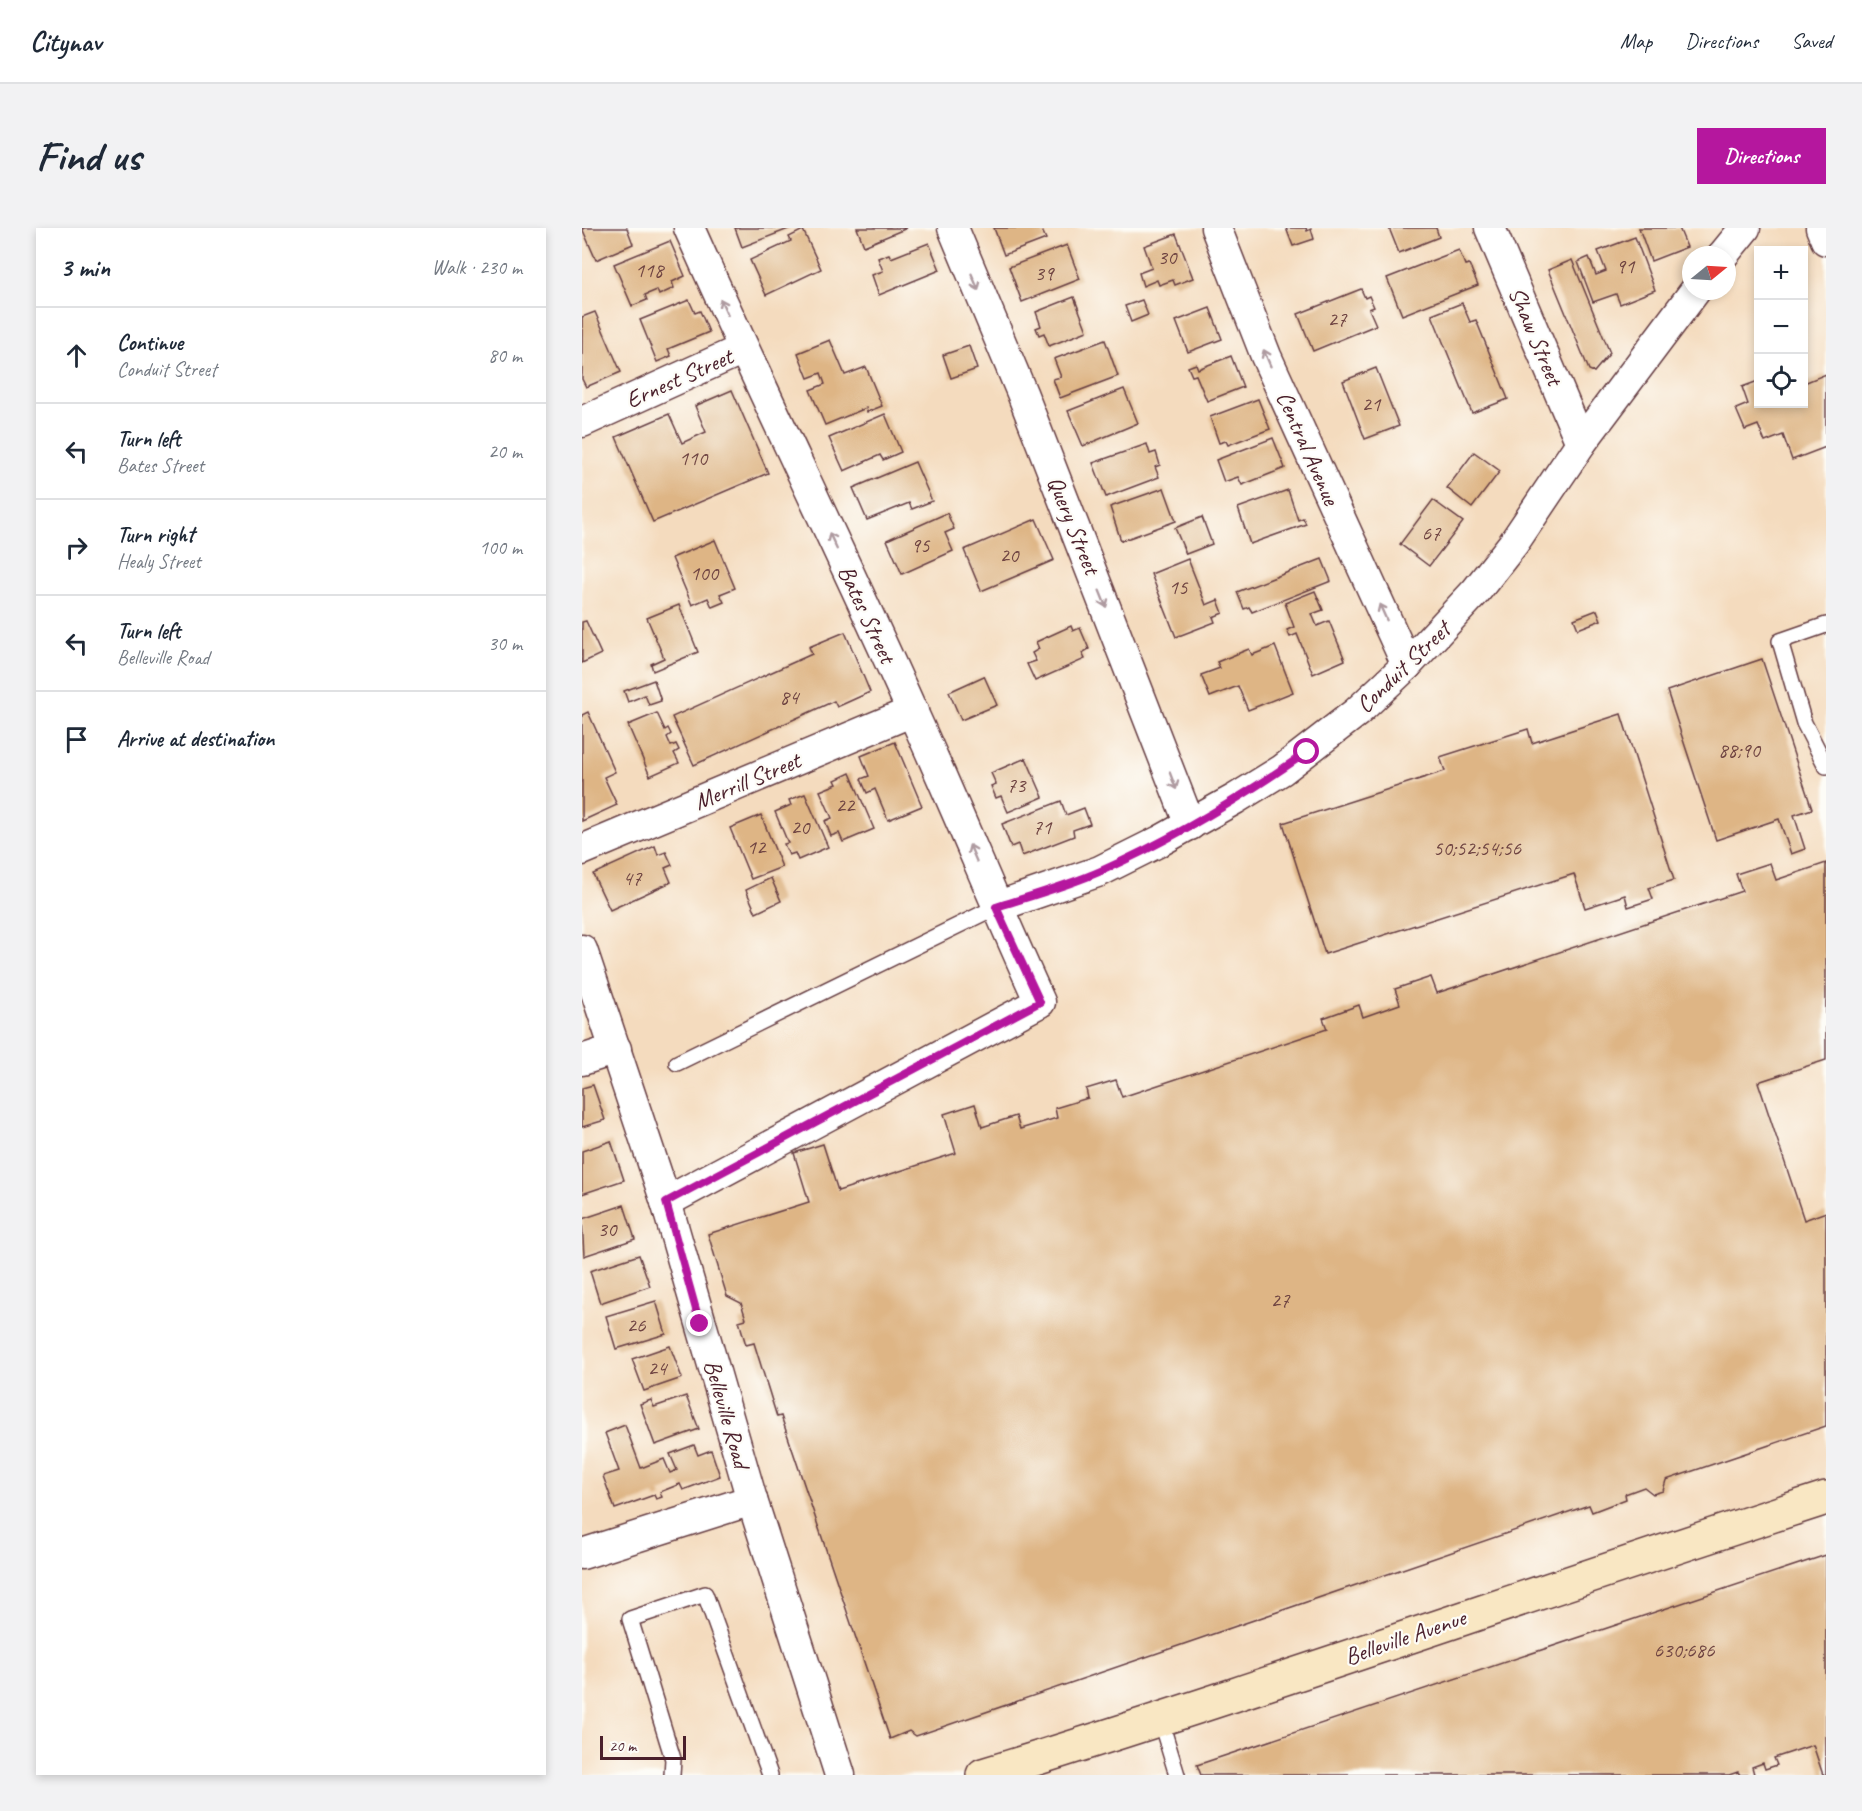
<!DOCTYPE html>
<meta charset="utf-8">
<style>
body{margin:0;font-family:Caveat,sans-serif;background:#f2f2f3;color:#1f2937}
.controls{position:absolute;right:18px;top:18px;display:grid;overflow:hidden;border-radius:0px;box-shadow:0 3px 9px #0003}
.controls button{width:54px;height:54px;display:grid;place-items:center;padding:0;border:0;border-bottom:2px solid #e0e1e3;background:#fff;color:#1f2937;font:30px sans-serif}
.compass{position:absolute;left:1100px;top:18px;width:54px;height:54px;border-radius:50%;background:#fff;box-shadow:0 3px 9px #0003;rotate:72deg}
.scale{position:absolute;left:18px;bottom:15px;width:86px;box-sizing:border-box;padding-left:6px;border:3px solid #4a1f2b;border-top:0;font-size:16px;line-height:21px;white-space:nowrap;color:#4a1f2b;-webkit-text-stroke:4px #fdfcf7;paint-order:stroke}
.stop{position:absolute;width:18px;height:18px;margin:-14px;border:4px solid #b5179e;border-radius:50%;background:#fff}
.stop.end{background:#b5179e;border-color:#fff;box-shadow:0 2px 6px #0008}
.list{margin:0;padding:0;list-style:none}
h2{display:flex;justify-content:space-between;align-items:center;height:78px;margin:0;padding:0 24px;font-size:26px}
h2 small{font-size:20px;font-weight:400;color:#747a83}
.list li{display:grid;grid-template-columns:39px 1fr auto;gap:18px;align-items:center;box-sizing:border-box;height:96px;padding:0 24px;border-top:2px solid #e0e1e3}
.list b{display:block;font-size:22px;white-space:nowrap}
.list p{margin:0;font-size:20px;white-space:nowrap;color:#747a83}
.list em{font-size:20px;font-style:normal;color:#747a83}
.icon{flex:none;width:33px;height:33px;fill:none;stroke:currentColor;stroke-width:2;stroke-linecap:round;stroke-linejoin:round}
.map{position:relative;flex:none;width:1244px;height:1547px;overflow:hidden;border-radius:0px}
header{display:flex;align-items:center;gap:36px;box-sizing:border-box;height:84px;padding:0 30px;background:#fff;border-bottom:2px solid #e0e1e3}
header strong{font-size:28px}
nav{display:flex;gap:33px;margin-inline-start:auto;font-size:21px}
.intro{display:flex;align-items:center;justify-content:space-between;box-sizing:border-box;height:144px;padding:0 36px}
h1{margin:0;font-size:42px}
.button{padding:15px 27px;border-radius:0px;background:#b5179e;color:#fff;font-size:21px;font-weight:700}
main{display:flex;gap:36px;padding:0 36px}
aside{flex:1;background:#fff;border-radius:0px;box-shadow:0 3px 9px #0003}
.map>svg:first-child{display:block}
.building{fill:#deb585}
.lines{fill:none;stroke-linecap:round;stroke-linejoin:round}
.lane-casing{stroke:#643b41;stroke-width:18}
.street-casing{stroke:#643b41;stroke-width:33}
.secondary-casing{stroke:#643b41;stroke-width:36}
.lane{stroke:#fff;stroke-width:15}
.street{stroke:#fff;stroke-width:30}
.secondary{stroke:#f9e7c3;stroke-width:33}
.oneway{stroke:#ae9aa0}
.route{stroke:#b5179e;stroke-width:8}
.labels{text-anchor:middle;stroke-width:4.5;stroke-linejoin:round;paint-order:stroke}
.number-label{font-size:21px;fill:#6f4442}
.street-label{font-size:24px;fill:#4a1f2b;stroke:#fdfcf7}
</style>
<header>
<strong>Citynav</strong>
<nav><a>Map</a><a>Directions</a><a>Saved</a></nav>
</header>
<div class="intro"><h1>Find us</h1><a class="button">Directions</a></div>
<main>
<aside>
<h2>3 min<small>Walk · 230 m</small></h2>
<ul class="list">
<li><svg class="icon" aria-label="ahead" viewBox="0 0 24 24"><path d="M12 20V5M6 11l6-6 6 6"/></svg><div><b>Continue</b><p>Conduit Street</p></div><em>80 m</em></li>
<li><svg class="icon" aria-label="left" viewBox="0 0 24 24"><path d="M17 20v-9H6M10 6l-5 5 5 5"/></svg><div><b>Turn left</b><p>Bates Street</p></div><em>20 m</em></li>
<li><svg class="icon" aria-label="right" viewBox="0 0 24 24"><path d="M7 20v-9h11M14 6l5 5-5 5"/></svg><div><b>Turn right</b><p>Healy Street</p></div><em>100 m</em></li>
<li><svg class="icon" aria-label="left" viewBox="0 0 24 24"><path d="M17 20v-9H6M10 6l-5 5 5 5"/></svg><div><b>Turn left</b><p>Belleville Road</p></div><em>30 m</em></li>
<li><svg class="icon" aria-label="arrive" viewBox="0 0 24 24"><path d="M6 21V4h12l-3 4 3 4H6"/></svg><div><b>Arrive at destination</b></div></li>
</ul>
</aside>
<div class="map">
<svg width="1244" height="1547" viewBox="0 0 1244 1547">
<rect width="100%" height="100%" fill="#fdfcf7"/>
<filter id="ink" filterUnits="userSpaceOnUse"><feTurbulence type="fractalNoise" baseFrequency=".0167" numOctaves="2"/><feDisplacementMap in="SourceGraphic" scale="12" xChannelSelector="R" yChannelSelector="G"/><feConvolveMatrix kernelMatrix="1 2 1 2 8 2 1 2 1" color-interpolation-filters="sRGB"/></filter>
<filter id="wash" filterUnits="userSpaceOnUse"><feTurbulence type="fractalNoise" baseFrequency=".008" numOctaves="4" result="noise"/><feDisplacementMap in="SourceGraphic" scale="24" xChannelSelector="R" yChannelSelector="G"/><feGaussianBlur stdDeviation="1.35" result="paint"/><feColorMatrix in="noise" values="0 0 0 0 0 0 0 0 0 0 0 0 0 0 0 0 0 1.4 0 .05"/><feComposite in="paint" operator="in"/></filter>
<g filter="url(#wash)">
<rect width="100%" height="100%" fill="#f4dbbe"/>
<g id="blocks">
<g class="building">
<polygon points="0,0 45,0 51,16 14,32"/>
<polygon points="153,0 209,0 160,19"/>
<polygon points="275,0 325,0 282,18"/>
<polygon points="412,0 459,0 464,11 422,27"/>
<polygon points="704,0 724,0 725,3 729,1 732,11 711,18"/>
<polygon points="807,0 854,0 857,9 817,25"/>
<polygon points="1057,0 1097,0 1105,19 1069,33"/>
<polygon points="221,2 239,41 184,67 168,32 209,13 207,9"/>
<polygon points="594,6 611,50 593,57 591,52 577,57 575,52 561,58 557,45 570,40 562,18"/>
<polygon points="1053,9 1073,62 1038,76 1034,66 1011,74 996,34 1007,29 1014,47 1024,43 1016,23"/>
<polygon points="88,13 103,48 90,54 92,60 77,67 75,62 63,67 65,72 50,78 32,36"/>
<polygon points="347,15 358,42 297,67 290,47 301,43 296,30 307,26 309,30"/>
<polygon points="485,17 498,51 440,74 427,39"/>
<polygon points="877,22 883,37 887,36 896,57 820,87 805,50"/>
<polygon points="990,32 1028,125 1012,144 1007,142 966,42"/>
<polygon points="779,61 783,70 787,68 792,79 787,81 794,97 731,123 716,86"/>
<polygon points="492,69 505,103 467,118 462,105 457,107 454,100 459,98 454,84"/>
<polygon points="107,72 113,85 118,83 127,104 86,121 89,128 75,134 58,92"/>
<polygon points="560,72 566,87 549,94 543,78"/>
<polygon points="880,75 888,94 894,92 926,171 890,185 850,87"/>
<polygon points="628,80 640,111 606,124 594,93"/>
<polygon points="13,84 39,144 4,159 0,151 0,89"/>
<polygon points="248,112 263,147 284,139 300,178 285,184 284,180 243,197 228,162 243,156 239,145 226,150 216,125"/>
<polygon points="523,112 536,148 478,170 471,151 479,149 472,131"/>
<polygon points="387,118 395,141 369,150 361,127"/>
<polygon points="649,128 661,159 625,173 614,147 610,148 606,139 614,136 616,141"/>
<polygon points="794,140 817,198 783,211 761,153"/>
<polygon points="1244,146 1244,219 1210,232 1201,207 1183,214 1176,197 1163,202 1154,181 1166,176 1160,159 1176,153 1176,176 1222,176 1222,155"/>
<polygon points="542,161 556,195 501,218 486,183"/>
<polygon points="150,162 186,245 71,294 34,209 87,186 100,215 124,204 113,178"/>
<polygon points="676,171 688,201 646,217 644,213 637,215 628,189"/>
<polygon points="303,186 319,224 301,232 298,227 262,243 247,210"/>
<polygon points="691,210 703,240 660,257 656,249 642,254 634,232"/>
<polygon points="565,216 568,226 574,224 578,237 573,239 577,249 524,269 511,235"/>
<polygon points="892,224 918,243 890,280 865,260"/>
<polygon points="333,234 350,273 330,281 327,275 285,292 271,260"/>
<polygon points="582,260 594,293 539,313 528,279"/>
<polygon points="706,262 716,292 721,290 724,296 668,316 656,280"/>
<polygon points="851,272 881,294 847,338 818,316"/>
<polygon points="365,285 372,301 363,305 371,323 320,346 305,312"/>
<polygon points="620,289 630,316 604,326 593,300"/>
<polygon points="454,291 472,332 399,363 382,322"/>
<polygon points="133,312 153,360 138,366 142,374 130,379 126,370 110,377 90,330"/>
<polygon points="606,331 624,377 636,372 641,385 631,389 633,394 594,409 569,346"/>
<polygon points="740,331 749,353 670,384 667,379 662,381 655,364"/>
<polygon points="733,363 741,382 730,386 735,398 747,393 763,432 731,446 715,406 708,409 705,402 712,399 703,375"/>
<polygon points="97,377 116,424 71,443 69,436 82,430 65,390"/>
<polygon points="1015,382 1019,392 996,401 992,391"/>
<polygon points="4,393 19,426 0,435 0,394"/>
<polygon points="489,398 491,403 498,400 507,421 500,425 503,431 453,453 445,436 454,433 450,425 457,421 454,414"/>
<polygon points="263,404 288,464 255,479 252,473 112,537 90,489 230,426 227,419"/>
<polygon points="693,418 711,464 666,482 656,458 628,469 619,447 638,440 635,434 667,421 670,427"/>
<polygon points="1180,431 1230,581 1212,587 1223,621 1209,626 1197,591 1134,612 1085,463"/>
<polygon points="402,448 415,477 379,492 367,464"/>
<polygon points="72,452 79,473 67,477 63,467 46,474 42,463"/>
<polygon points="6,484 33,544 22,549 35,577 0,593 0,487"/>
<polygon points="75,485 83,502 86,500 89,506 85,509 89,518 94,516 97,522 92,525 97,535 68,548 46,497"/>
<polygon points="1039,486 1092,652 1067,660 1071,671 1046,679 1043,667 1003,680 992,646 743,726 701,595 863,543 858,529 946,501 950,515"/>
<polygon points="313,514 340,578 306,592 293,561 285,565 279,551 287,548 279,528"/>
<polygon points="444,530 461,569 426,584 419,568 414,570 409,558 414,556 409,545"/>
<polygon points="268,545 292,601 261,614 257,605 249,608 243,593 250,590 238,563 255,556 253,552"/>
<polygon points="223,566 246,619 216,632 213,625 207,627 202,616 206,615 193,584 209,577 207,572"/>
<polygon points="479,573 484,587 502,580 508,596 491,602 492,608 440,628 436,616 429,619 420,596"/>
<polygon points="179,587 200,639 169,651 148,600"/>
<polygon points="73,618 76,627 84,624 90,637 83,640 89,654 28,682 11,646"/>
<polygon points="1188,635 1194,652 1244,635 1244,832 1176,854 1222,992 1244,984 1244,1198 1084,1252 1081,1263 1071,1266 1062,1259 1043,1266 1044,1271 1010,1284 1007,1277 334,1508 327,1503 308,1511 199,1188 195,1189 172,1115 164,1117 157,1093 164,1091 159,1075 145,1068 126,1006 227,974 212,925 241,916 256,963 374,925 362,886 393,876 400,899 434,888 438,901 475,890 473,880 506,870 504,861 534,852 540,869 745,801 741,790 777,777 781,789 818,776 813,761 849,749 855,765 1160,663 1154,646"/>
<polygon points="189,650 199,673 174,685 164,662"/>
<polygon points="11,857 23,892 0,899 0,860"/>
<polygon points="29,913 42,952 0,966 0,923"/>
<polygon points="42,977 53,1011 2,1028 0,991"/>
<polygon points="57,1027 68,1058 18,1075 8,1043"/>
<polygon points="74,1073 84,1106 34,1121 24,1088"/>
<polygon points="88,1118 100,1150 62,1163 50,1131"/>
<polygon points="104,1168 117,1201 73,1217 58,1176 69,1172 72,1179"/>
<polygon points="43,1197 59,1240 82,1231 88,1245 95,1242 88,1226 112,1217 116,1227 129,1222 138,1248 101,1262 98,1256 78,1264 80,1269 74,1271 72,1267 33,1281 21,1248 37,1243 23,1205"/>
<polygon points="1244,1327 1244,1547 1241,1547 1231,1517 1192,1530 1195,1537 1183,1541 1181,1535 1170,1539 1172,1546 1169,1547 1158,1547 1156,1544 1147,1547 619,1547 615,1537"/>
</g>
</g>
</g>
<g filter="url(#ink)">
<use href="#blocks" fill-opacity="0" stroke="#643b41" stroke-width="1.5"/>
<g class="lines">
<defs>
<g id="lane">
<polyline points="1244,397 1198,413 1222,495 1244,538"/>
<polyline points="95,835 414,679"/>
<polyline points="578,1491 595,1547"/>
<polyline points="90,1547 91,1531 48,1391 123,1366 188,1547"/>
</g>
<g id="street">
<polyline points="371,0 440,165 608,597"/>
<polyline points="634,0 684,128 825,437"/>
<polyline points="908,0 999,215"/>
<polyline points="1239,0 1244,12"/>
<polyline points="1141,27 1163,0"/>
<polyline points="0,194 161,121"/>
<polyline points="0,622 331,483"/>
<polyline points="414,679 518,643 578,613 653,571 700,542 775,484 825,437 894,363 931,316 999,215 1113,63"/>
<polyline points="0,722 84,974 170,1272 258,1547"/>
<polyline points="0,832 34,821"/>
<path d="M84 974 458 774C414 678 374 579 330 483 258 321 179 162 107 0"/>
<polyline points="0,1326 170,1272"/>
</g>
<path id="secondary" d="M401 1547C684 1460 962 1361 1244 1270"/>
</defs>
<use href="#lane" class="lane-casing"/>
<use href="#street" class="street-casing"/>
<use href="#secondary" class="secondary-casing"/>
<use href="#lane" class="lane"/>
<use href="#street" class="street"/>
<use href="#secondary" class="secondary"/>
</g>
<defs><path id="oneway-shaft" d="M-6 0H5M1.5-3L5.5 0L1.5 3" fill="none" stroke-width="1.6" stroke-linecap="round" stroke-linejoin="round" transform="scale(1.5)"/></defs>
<g class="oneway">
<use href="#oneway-shaft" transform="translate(393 54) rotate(67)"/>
<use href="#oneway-shaft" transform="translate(142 79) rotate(-114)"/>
<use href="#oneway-shaft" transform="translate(685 130) rotate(-113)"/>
<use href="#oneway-shaft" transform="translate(251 313) rotate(-115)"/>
<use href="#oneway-shaft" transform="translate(521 371) rotate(68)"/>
<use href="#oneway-shaft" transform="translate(801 384) rotate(-114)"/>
<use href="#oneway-shaft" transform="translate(591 553) rotate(69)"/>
<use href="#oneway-shaft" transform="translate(391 625) rotate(-113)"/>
</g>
</g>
<g class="lines" filter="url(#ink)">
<path class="route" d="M118 1096 84 974 458 774 414 679C449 668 485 658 519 643 589 612 662 568 725 524"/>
</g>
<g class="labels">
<g class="number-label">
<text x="585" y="36">30</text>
<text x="1043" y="45">91</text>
<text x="67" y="49">118</text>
<text x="462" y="52">39</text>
<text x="755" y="98">27</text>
<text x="789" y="183">21</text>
<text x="111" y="237">110</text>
<text x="849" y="312">67</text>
<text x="338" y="324">95</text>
<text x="427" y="334">20</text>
<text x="122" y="352">100</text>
<text x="596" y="366">15</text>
<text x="207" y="476">84</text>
<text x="1157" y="529">88;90</text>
<text x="434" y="564">73</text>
<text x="263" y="584">22</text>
<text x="218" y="606">20</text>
<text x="460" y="606">71</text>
<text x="174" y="626">12</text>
<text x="895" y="627">50;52;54;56</text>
<text x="50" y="657">47</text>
<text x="25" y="1008">30</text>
<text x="698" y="1079">27</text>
<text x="54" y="1104">26</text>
<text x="75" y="1147">24</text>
<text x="1102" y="1429">630;686</text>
</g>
<g class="street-label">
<text transform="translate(954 108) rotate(67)" y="8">Shaw Street</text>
<text transform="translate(97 150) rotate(-24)" y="8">Ernest Street</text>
<text transform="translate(726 220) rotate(66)" y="8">Central Avenue</text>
<text transform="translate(492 297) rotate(68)" y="8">Query Street</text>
<text transform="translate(285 386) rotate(65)" y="8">Bates Street</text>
<text transform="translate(821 439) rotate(-44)" y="8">Conduit Street</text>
<text transform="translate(165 553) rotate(-23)" y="8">Merrill Street</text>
<text transform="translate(145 1186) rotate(74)" y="8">Belleville Road</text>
<text transform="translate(823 1409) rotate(-19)" y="8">Belleville Avenue</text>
</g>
</g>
</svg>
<div class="controls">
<button>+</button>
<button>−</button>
<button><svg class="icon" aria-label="locate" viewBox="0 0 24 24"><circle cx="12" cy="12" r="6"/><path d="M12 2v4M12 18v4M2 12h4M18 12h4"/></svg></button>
</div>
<svg class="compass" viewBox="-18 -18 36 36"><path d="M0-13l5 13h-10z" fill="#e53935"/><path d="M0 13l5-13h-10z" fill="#747a83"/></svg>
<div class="scale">20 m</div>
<div class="stop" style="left:725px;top:524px"></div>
<div class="stop end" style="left:118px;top:1096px"></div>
</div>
</main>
